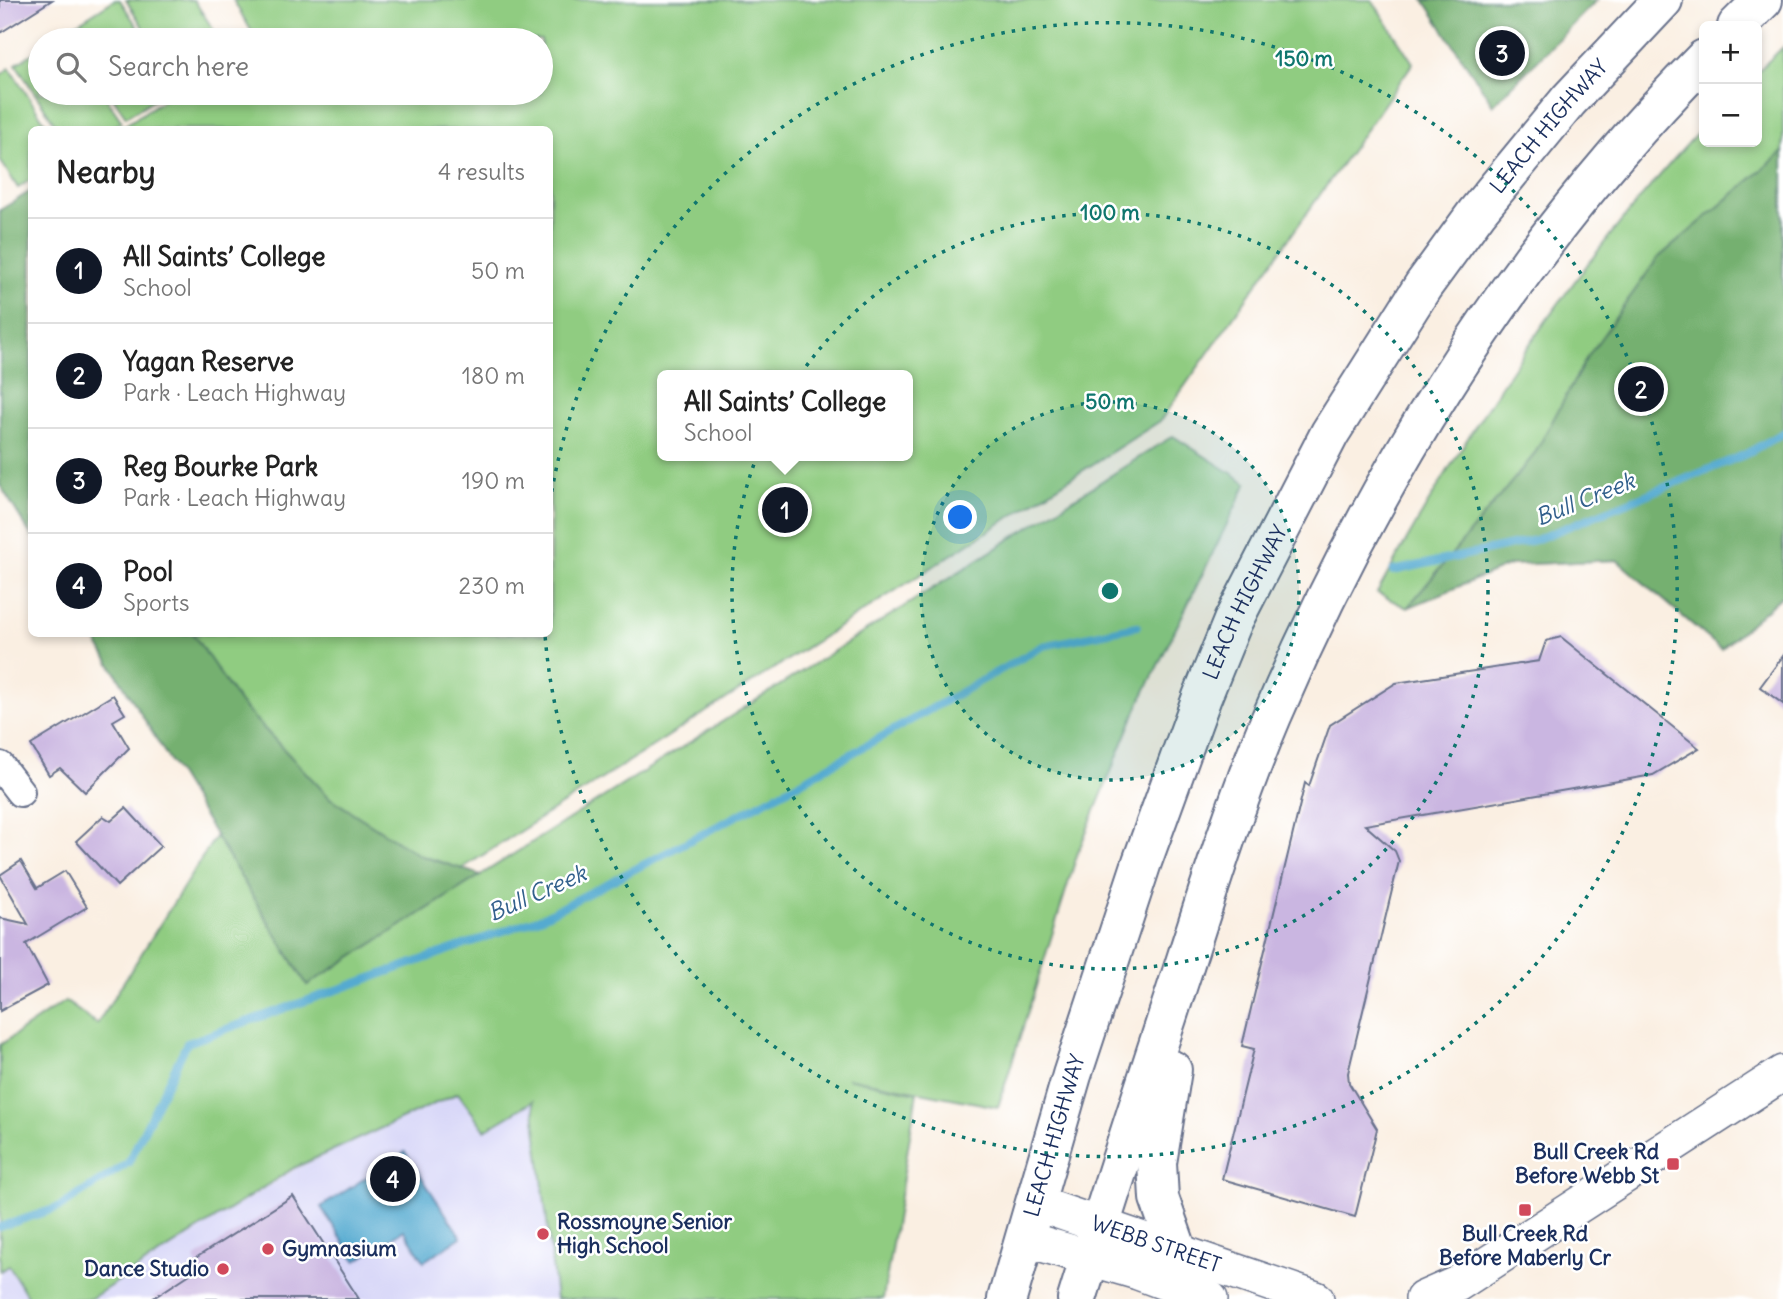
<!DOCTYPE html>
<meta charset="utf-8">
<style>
body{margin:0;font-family:Delius,sans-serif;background:#f2f2f2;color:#222}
.controls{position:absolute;right:21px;top:21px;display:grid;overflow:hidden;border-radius:10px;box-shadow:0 4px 10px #0003}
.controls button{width:63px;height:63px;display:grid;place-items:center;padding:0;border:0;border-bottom:2px solid #e0e0e0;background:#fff;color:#222;font:35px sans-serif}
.you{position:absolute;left:961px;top:518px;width:24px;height:24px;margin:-18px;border:5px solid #fff;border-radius:50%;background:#1a73e8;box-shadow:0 0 0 10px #1a73e833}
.badge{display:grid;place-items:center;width:46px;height:46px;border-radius:50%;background:#111827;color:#fff;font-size:23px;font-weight:700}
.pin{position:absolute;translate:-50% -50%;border:4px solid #fff;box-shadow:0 2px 7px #0006}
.popup{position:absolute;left:657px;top:370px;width:256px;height:91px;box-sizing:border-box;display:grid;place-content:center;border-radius:10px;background:#fff;filter:drop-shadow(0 2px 5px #0005);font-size:23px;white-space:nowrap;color:#767676}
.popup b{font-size:26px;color:#222}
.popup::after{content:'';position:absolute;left:50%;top:100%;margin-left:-14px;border:14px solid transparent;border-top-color:#fff}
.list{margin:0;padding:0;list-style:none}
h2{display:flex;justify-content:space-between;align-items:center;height:91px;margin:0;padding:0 28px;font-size:30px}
h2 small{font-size:23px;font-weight:400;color:#767676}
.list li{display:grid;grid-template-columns:46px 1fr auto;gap:21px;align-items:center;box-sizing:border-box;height:105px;padding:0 28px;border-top:2px solid #e0e0e0}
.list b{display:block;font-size:26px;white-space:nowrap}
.list p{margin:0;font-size:23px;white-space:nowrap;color:#767676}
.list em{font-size:23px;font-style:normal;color:#767676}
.icon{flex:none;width:38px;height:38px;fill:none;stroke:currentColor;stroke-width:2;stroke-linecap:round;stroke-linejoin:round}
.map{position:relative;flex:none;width:1783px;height:1299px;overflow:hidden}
.search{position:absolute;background:#fff;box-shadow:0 4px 10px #0003;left:28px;top:28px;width:525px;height:77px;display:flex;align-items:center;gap:18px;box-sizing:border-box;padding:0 24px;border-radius:38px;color:#767676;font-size:26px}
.panel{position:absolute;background:#fff;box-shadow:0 4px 10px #0003;left:28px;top:126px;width:525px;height:511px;border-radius:10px}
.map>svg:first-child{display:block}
.built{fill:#d8d7f8}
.green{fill:#90cc81;stroke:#567e70;stroke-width:2;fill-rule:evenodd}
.forest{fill:#74b06f;stroke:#487066;stroke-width:2}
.water{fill:#54aad0;stroke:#386c97;stroke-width:2}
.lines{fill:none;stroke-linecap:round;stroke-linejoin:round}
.stream{stroke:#54aad0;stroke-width:8}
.building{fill:#cab6e1}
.minor-casing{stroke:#69728c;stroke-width:32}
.tertiary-casing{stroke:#69728c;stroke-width:38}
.trunk-casing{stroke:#69728c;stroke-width:42}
.minor{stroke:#fff;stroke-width:28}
.tertiary{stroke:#fff;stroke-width:35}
.trunk{stroke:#fff;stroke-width:38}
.ring{fill:none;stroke:#0f766e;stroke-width:3.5;stroke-dasharray:3.5 7}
.poi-dot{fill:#d1495b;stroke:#fff;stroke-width:2.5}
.labels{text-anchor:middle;stroke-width:5;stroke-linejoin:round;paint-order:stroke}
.street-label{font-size:21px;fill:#1b2f5e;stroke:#fff}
.poi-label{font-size:21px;font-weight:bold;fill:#1b2f5e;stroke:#fff;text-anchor:end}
.water-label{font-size:23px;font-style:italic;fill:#32608c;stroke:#fff}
.centre{fill:#0f766e;stroke:#fff;stroke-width:3.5}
.ring-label{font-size:21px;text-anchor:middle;font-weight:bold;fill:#0f766e;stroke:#fff;stroke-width:5;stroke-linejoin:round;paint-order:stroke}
</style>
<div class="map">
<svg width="1783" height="1299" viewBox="0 0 1783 1299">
<rect width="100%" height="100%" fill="#fff"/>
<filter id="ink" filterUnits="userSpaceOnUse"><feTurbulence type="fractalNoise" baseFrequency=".0143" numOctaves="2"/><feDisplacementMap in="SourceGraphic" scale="14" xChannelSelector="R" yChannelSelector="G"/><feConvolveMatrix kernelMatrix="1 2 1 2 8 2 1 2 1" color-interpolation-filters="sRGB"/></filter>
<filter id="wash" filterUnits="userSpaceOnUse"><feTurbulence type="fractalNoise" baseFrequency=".00686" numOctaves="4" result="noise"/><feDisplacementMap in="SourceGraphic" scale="28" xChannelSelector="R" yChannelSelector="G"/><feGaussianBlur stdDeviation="1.57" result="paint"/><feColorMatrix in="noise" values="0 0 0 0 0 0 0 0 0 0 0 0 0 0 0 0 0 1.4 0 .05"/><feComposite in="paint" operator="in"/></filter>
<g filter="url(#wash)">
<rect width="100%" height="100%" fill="#faefe2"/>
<g class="built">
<polygon points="500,1052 883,1299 91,1299 295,1169 458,1093"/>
<polygon points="8,1265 29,1299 0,1299 0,1271"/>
</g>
<g class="green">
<polygon points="114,0 120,0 146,40 77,40 70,28"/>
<polygon points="126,0 194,0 220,40 151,40"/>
<path d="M233 0H1372L1413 63 1160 421 302 971 307 985 1173 436 1247 483 1138 706 1078 852 998 1107 847 1078 917 1093 883 1299H556L533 1101 485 1130 458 1093 294 1168 90 1299H29L9 1266 0 1271V1045L65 1001 97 1024 217 834 92 634H550V130L119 129 174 93H541V40H252L255 37ZM662 375H908V456H662Z"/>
<path d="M1783 47V595L1721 649 1617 560 1510 565 1407 608 1377 593C1469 426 1574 265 1704 126V142H1757V72Z"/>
<polygon points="40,49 40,93 103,93 122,122 109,129 58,129 16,64"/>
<polygon points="10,68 49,129 32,130 31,179 18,188 0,160 0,75"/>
<polygon points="110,93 164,93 126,117"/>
</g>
<g class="forest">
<polygon points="1424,0 1597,0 1493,105"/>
<polygon points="1783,152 1783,595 1721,649 1617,560 1510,565 1407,608 1534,455 1586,359 1658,258"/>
<polygon points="31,191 32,191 31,535 0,485 0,210"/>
<polygon points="92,634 193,634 239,702 330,798 419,855 481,875 307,985"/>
</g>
<polygon class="water" points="405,1152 461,1237 424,1261 404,1230 356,1261 321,1207"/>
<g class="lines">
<g class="stream">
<polyline points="1393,571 1535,540 1744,455 1783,433"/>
<polyline points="0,1227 60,1207 128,1163 187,1043 543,917 792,787 1043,646 1137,626"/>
</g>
</g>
<g id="blocks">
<g class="building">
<polygon points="0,0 52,0 0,33"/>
<polygon points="1561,637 1699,748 1653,775 1365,825 1395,851 1399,861 1348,1073 1349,1083 1377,1129 1355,1217 1222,1179 1254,1049 1242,1046 1305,783 1309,786 1330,725 1396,683 1539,661 1546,641"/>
<polygon points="1783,656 1783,704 1760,687"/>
<polygon points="113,695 125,714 113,721 129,748 85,792 60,768 49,775 31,745"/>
<polygon points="126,808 161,846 117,886 76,841 103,816 111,821"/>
<polygon points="21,861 37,888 65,871 87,907 26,944 48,985 0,1011 0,918 28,924 0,875"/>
<polygon points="293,1196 359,1299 152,1299 199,1268 194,1259"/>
</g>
</g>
</g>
<g filter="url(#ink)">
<use href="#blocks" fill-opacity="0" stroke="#69728c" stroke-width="2"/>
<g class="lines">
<defs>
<polyline id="minor" points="0,766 20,792"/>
<g id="tertiary">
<path id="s1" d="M1035 1203 1316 1299"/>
<polyline points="1025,1239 1138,1272 1210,1299"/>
<polyline points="1423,1299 1457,1284 1783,1073"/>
</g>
<g id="trunk">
<polyline points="1737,26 1763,0"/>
<polyline points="1172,1070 1157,1163 1159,1198 1178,1252"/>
<path id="s2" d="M1007 1299 1072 1075 1142 862 1202 697 1233 621 1330 433 1423 286 1477 212 1569 100 1663 0"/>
<path d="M1077 1299C1111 1189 1147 1079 1183 969 1210 885 1237 798 1272 716 1376 473 1518 247 1704 59"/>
</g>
</defs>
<use href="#minor" class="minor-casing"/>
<use href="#tertiary" class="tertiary-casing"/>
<use href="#trunk" class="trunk-casing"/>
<use href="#minor" class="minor"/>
<use href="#tertiary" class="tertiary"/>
<use href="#trunk" class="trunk"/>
</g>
</g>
<circle cx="1110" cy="591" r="189" fill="#0f766e" fill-opacity=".12"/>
<g class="ring">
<circle cx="1110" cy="591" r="189"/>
<circle cx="1110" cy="591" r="378"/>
<path d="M550 502A567 567 0 1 1 545 635"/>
</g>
<g class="poi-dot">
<rect x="1666" y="1157" width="14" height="14" rx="3.5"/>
<rect x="1518" y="1203" width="14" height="14" rx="3.5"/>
<circle cx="543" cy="1234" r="7"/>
<circle cx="268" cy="1249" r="7"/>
<circle cx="223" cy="1269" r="7"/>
</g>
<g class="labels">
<g class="street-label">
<text dy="7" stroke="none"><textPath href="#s2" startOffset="1304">LEACH HIGHWAY</textPath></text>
<text dy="7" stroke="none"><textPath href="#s2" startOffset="737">LEACH HIGHWAY</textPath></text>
<text dy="7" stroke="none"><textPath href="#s2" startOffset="170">LEACH HIGHWAY</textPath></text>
<text dy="7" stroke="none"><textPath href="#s1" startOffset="128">WEBB STREET</textPath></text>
</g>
<g class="poi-label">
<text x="1659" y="1159">Bull Creek Rd<tspan x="1659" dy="24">Before Webb St</tspan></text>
<text x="557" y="1229" text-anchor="start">Rossmoyne Senior<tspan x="557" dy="24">High School</tspan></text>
<text x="1525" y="1241" text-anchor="middle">Bull Creek Rd<tspan x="1525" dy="24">Before Maberly Cr</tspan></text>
<text x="282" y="1256" text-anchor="start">Gymnasium</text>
<text x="209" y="1276">Dance Studio</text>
</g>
<g class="water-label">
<text transform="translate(1585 499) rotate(-22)" y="8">Bull Creek</text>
<text transform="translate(537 893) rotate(-24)" y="8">Bull Creek</text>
</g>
</g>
<circle cx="1110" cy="591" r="10" class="centre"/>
<g class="ring-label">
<text x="1304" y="66">150 m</text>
<text x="1110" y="220">100 m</text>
<text x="1110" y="409">50 m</text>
</g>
</svg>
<div class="controls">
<button>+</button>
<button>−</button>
</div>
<div class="you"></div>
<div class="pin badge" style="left:785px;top:510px">1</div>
<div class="popup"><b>All Saints’ College</b>School</div>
<div class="pin badge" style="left:1641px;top:389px">2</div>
<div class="pin badge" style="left:1502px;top:53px">3</div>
<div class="pin badge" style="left:393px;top:1179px">4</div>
<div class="search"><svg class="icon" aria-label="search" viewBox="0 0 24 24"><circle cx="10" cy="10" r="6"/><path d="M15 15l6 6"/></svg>Search here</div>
<section class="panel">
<h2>Nearby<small>4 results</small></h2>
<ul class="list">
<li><span class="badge">1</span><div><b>All Saints’ College</b><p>School</p></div><em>50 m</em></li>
<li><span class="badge">2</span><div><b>Yagan Reserve</b><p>Park · Leach Highway</p></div><em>180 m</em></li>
<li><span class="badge">3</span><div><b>Reg Bourke Park</b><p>Park · Leach Highway</p></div><em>190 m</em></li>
<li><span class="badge">4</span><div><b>Pool</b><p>Sports</p></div><em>230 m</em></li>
</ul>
</section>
</div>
